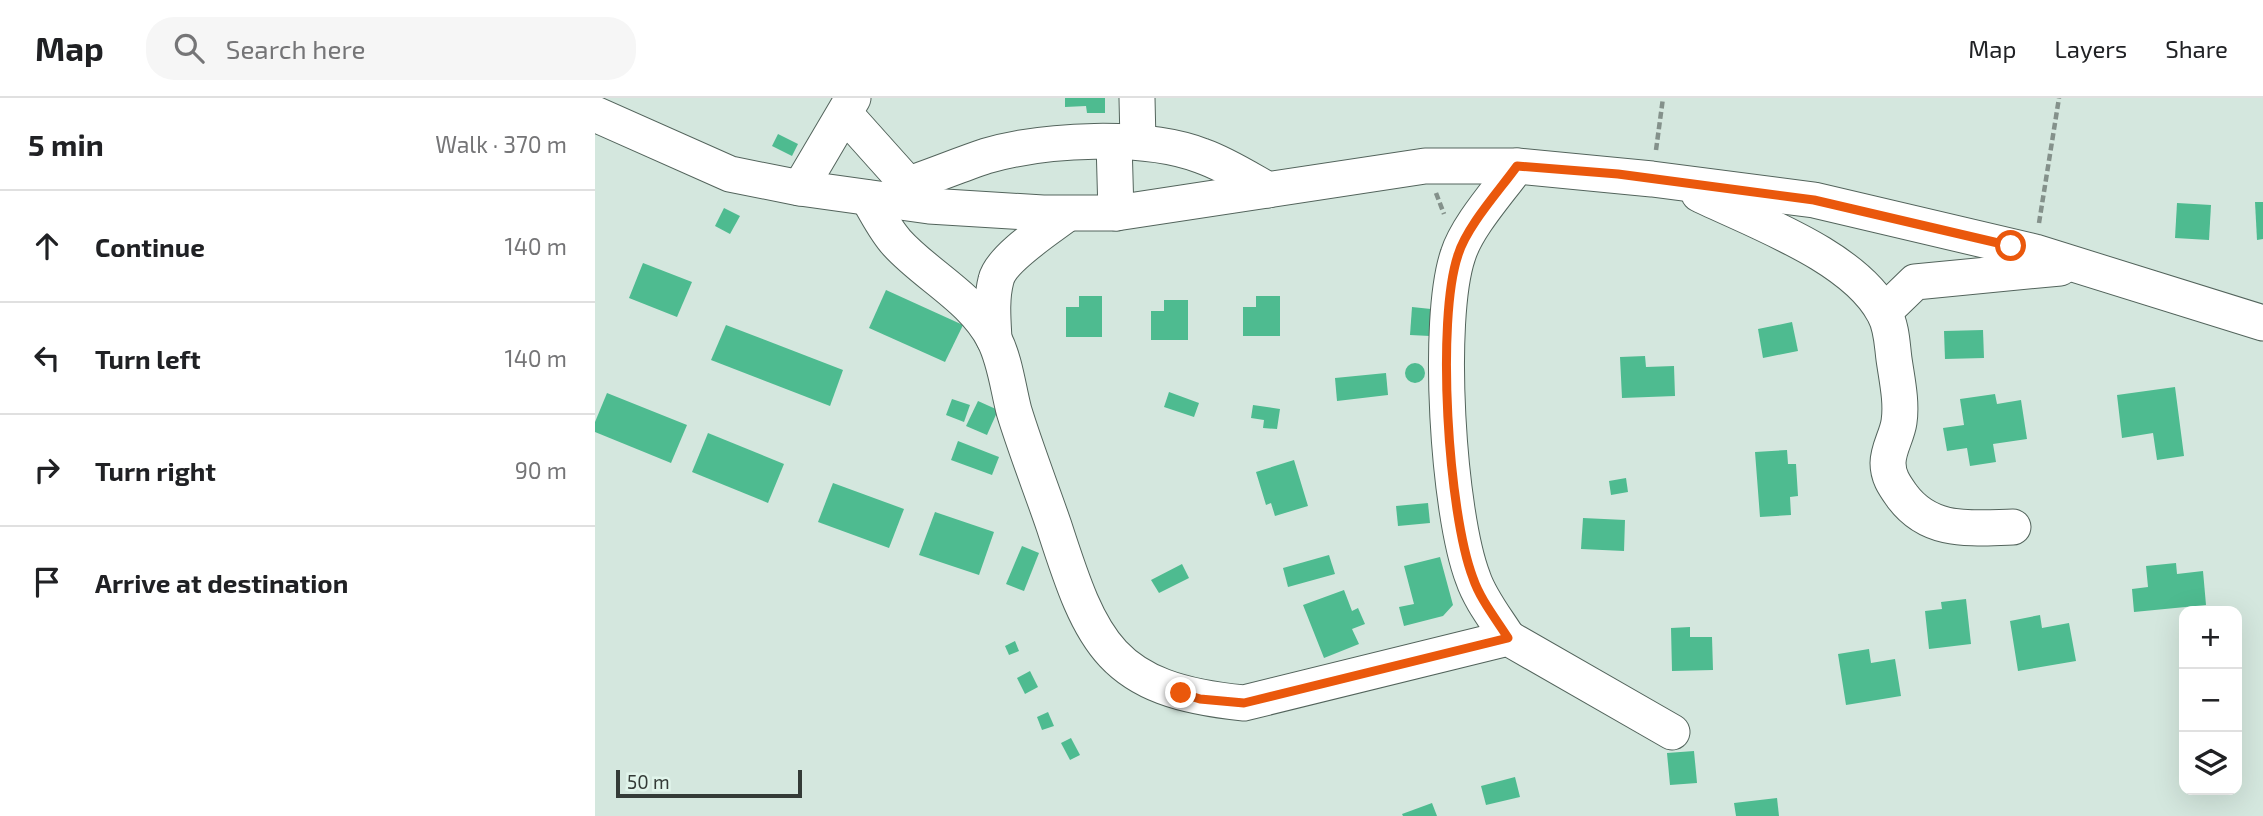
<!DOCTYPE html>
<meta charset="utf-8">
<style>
body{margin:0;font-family:"Exo 2",sans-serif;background:#f6f6f6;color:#202124}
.controls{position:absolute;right:21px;bottom:21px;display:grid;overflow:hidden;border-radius:14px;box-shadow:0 7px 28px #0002}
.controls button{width:63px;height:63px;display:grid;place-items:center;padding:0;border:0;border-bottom:2px solid #e0e0e0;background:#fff;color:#202124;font:35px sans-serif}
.scale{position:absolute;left:21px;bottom:18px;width:186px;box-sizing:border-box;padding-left:7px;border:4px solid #343b37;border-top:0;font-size:19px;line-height:24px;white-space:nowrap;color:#343b37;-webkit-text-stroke:5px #e1f5eb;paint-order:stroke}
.stop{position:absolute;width:21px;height:21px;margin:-16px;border:5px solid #ea580c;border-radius:50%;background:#fff}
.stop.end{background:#ea580c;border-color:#fff;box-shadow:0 2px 7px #0008}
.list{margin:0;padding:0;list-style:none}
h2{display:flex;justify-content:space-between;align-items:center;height:91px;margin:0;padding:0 28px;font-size:30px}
h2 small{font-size:23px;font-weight:400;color:#757577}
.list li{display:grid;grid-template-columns:46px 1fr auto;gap:21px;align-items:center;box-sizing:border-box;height:112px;padding:0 28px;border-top:2px solid #e0e0e0}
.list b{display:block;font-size:26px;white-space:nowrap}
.list em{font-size:23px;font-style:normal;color:#757577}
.icon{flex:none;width:38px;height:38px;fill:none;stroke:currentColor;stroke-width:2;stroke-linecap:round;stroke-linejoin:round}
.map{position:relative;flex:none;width:1668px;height:718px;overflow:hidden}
header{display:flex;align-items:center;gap:42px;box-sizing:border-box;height:98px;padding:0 35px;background:#fff;border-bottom:2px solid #e0e0e0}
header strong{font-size:33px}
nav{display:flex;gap:38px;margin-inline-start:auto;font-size:24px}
.search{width:490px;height:63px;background:#f6f6f6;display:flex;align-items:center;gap:18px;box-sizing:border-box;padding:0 24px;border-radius:28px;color:#757577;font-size:26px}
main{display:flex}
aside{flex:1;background:#fff}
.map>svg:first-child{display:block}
.building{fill:#4ebb90}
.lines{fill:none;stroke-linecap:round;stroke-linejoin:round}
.minor-casing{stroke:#53645c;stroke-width:37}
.path{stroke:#84918b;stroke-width:4.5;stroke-dasharray:7 3.5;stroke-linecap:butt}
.minor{stroke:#fff;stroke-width:35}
.route{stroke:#ea580c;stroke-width:9}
</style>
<header>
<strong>Map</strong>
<div class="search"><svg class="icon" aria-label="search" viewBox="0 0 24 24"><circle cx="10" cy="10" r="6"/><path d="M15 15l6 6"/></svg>Search here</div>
<nav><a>Map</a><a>Layers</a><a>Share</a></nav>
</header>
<main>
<aside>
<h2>5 min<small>Walk · 370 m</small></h2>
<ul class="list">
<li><svg class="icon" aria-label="ahead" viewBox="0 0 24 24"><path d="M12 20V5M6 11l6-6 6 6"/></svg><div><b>Continue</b></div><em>140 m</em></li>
<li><svg class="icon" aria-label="left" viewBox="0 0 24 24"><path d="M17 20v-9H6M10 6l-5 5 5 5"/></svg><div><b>Turn left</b></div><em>140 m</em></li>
<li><svg class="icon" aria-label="right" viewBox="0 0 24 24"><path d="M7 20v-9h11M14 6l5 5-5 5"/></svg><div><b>Turn right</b></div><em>90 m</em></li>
<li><svg class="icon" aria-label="arrive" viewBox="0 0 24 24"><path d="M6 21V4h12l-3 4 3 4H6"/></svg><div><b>Arrive at destination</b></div></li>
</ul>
</aside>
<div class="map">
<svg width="1668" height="718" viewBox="0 0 1668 718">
<rect width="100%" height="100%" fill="#d4e7de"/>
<g class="building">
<polygon points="470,0 510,0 510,15 492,15 491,8 470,9"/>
<polygon points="183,36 203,46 197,58 177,48"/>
<polygon points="1660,104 1668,104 1668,141 1662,142"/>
<polygon points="1582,105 1616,107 1614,142 1580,140"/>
<polygon points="129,110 145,118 135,136 120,128"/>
<polygon points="48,165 97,184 82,219 34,200"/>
<polygon points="291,192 368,227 350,264 274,230"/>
<polygon points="484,198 507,198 507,239 471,239 471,209 484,209"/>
<polygon points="661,198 685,198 685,238 648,238 648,209 661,209"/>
<polygon points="569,202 593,202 593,242 556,242 556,213 569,213"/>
<polygon points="817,209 836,211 835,238 815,237"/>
<polygon points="1197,224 1203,253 1168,260 1163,231"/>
<polygon points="131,227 248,272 235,308 116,262"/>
<polygon points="1388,232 1389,260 1350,261 1349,233"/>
<polygon points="1050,258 1051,269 1079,268 1080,298 1027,300 1025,259"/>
<circle cx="820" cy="275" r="10"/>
<polygon points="791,275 793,297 742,303 740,280"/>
<polygon points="1580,289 1589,358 1562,362 1558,335 1527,340 1522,297"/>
<polygon points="574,294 604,305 599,319 569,309"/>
<polygon points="12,295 92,327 76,365 0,334 0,324"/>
<polygon points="1400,296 1402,306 1426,302 1432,341 1398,346 1401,364 1375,368 1372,350 1352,353 1348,330 1369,327 1365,301"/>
<polygon points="357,301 375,307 369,324 351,317"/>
<polygon points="383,303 403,312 392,337 371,328"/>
<polygon points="658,307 685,311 682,331 668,330 669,322 656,320"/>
<polygon points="113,335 189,366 173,405 97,374"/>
<polygon points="363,343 404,359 397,377 356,362"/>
<polygon points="1192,352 1193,366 1201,366 1203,398 1195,399 1196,417 1165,419 1160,354"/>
<polygon points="699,362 713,408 680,418 676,405 671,407 661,374"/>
<polygon points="1031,380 1033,394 1016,397 1014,383"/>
<polygon points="238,385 309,411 294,450 223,424"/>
<polygon points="833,405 835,425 803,428 801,408"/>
<polygon points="340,414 399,434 384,477 324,457"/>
<polygon points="988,420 1030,422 1029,453 986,451"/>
<polygon points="427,448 444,455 429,493 411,486"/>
<polygon points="734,457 740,476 693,489 688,470"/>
<polygon points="845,459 858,507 848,518 809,528 804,509 819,506 809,468"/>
<polygon points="1581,465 1582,476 1608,473 1611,507 1539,514 1537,491 1553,489 1551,468"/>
<polygon points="587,466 594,480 564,495 556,482"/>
<polygon points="749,492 757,513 763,510 770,526 757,531 764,546 729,560 708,507"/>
<polygon points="1371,501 1376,546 1334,551 1330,513 1347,511 1346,504"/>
<polygon points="1445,517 1447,530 1474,525 1481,563 1423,573 1415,523"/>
<polygon points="1095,529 1095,539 1117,539 1118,572 1077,573 1076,530"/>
<polygon points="420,543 424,553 414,557 410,548"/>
<polygon points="1274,551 1276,565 1300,561 1306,598 1251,607 1243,556"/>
<polygon points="435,573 443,589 430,596 422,580"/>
<polygon points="453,614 459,628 447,632 442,619"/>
<polygon points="476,640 485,657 475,662 466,645"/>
<polygon points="1099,653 1102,685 1075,687 1072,655"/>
<polygon points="920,679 925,699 891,707 886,688"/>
<polygon points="1182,700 1184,718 1141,718 1139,705"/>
<polygon points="837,705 842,718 808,718 807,716"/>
</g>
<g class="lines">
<defs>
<g id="minor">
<polyline points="542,0 543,44"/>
<polyline points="0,16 135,76 205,90 334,108 448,115 521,115 830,68 922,68 1057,81 1219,102 1440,154 1668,225"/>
<polyline points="250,16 327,102"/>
<polyline points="519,44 521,115"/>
<path d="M311 87C338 78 364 67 391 58 450 41 550 36 607 58 630 66 652 80 673 92"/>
<polyline points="205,90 258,0"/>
<path d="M1104 96C1159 123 1259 158 1289 215 1297 229 1297 246 1299 261 1302 282 1307 304 1304 324 1302 338 1293 351 1293 365 1293 379 1300 388 1307 398 1335 436 1376 430 1418 429"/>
<path d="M273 100C282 115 290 132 302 145 332 178 378 200 399 241 410 262 413 290 419 313 431 352 446 390 459 428 497 546 515 592 649 605L913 540 1077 634"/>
<polyline points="1289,214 1320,184 1465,170"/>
<path d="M399 241C398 222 396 201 401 182 406 160 454 130 472 116"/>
<path d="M913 540C901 521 885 501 878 480 853 415 841 222 863 157 872 128 904 93 922 68"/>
</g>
</defs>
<use href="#minor" class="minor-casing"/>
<g class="path">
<polyline points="1061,52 1068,0"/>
<polyline points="841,95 849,116"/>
<polyline points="1444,125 1464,0"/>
</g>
<use href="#minor" class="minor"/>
</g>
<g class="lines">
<path class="route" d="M586 595 605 601 649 605 913 540C901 521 885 501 878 480 853 415 841 222 863 157 872 128 904 93 922 68L1023 76 1219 102 1416 148"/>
</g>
</svg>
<div class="controls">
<button>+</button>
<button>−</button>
<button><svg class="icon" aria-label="layers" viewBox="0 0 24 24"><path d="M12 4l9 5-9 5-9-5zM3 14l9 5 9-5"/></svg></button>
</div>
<div class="scale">50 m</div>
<div class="stop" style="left:1416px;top:148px"></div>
<div class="stop end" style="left:586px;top:595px"></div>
</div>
</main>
